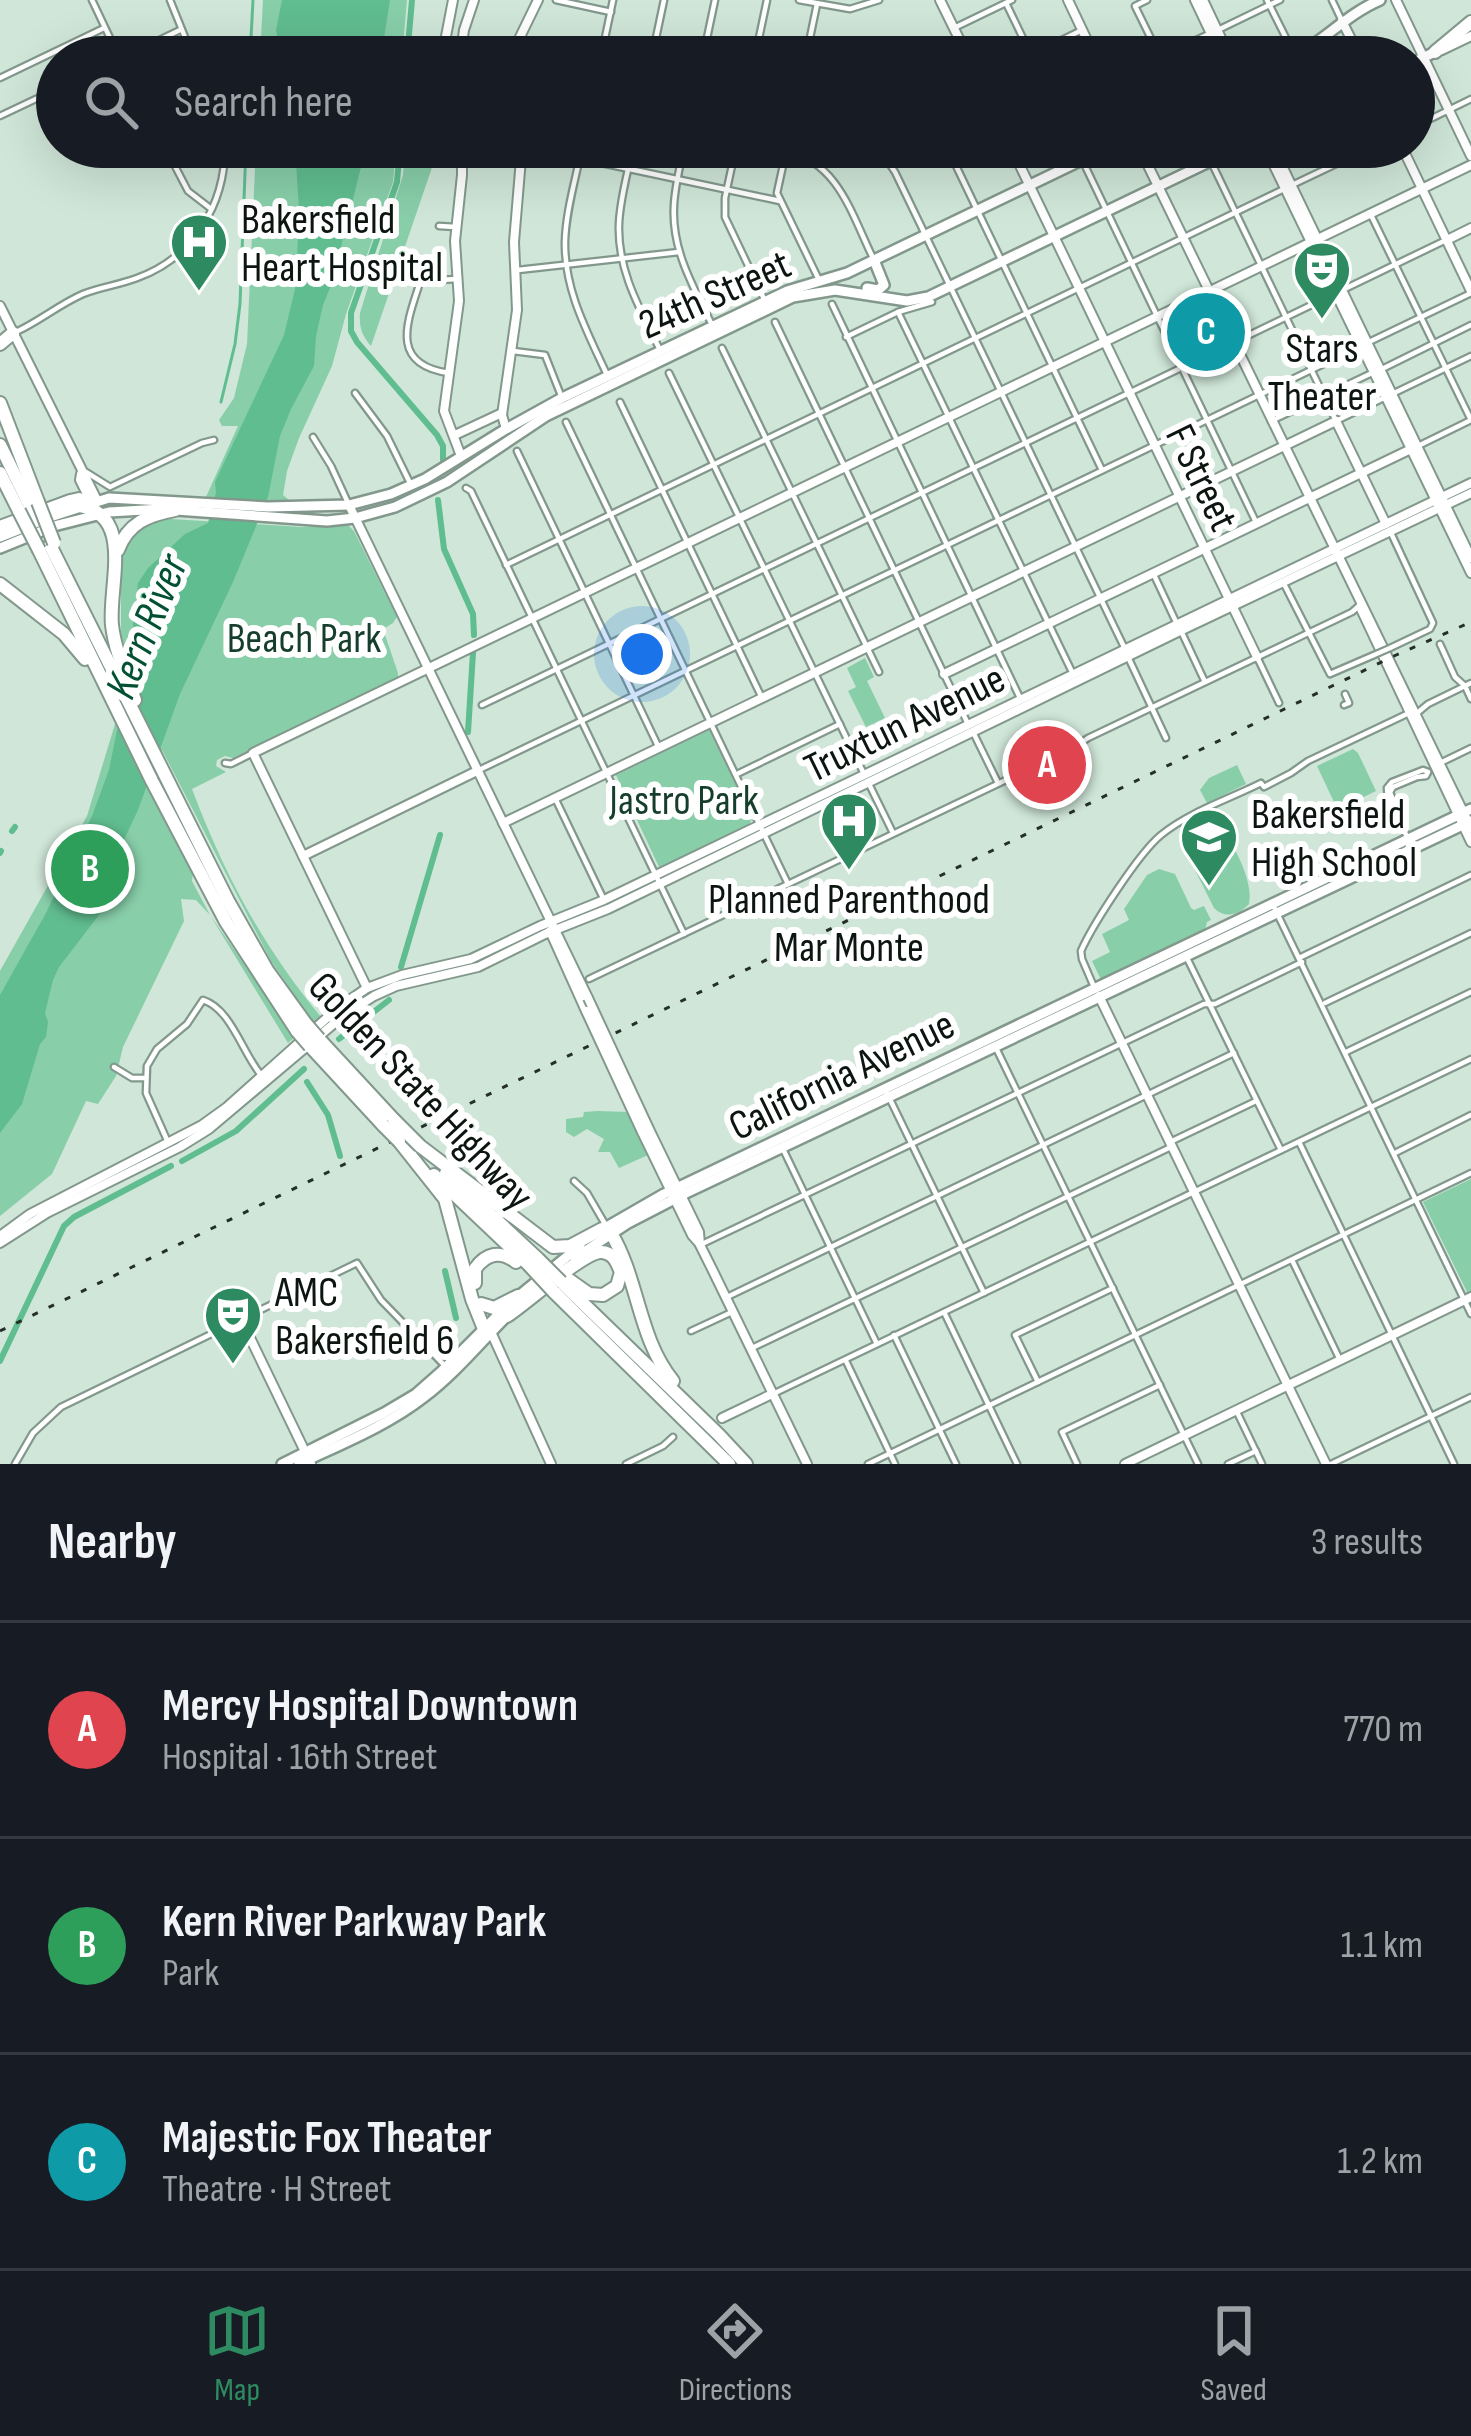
<!DOCTYPE html>
<meta charset="utf-8">
<style>
body{margin:0;font-family:"Sofia Sans Condensed",sans-serif;background:#20242c;color:#f1f3f6}
.you{position:absolute;left:642px;top:654px;width:42px;height:42px;margin:-30px;border:9px solid #fff;border-radius:50%;background:#1a73e8;box-shadow:0 0 0 18px #1a73e833}
.badge{display:grid;place-items:center;width:78px;height:78px;border-radius:50%;background:#2d8a61;color:#fff;font-size:39px;font-weight:700}
.pin{position:absolute;translate:-50% -50%;border:6px solid #fff;box-shadow:0 3px 12px #0006}
.list{margin:0;padding:0;list-style:none}
h2{display:flex;justify-content:space-between;align-items:center;height:156px;margin:0;padding:0 48px;font-size:51px}
h2 small{font-size:39px;font-weight:400;color:#9ea1a6}
.list li{display:grid;grid-template-columns:78px 1fr auto;gap:36px;align-items:center;box-sizing:border-box;height:216px;padding:0 48px;border-top:3px solid #363941}
.list b{display:block;font-size:45px;white-space:nowrap}
.list p{margin:0;font-size:39px;white-space:nowrap;color:#9ea1a6}
.list em{font-size:39px;font-style:normal;color:#9ea1a6}
.icon{flex:none;width:66px;height:66px;fill:none;stroke:currentColor;stroke-width:2;stroke-linecap:round;stroke-linejoin:round}
.map{position:relative;flex:none;width:1471px;height:1464px;overflow:hidden}
.search{position:absolute;background:#171b24;box-shadow:0 12px 48px #0002;left:36px;right:36px;top:36px;height:132px;display:flex;align-items:center;gap:30px;box-sizing:border-box;padding:0 42px;border-radius:66px;color:#9ea1a6;font-size:45px}
.sheet{height:804px;background:#171b24}
nav{display:flex;justify-content:space-around;align-items:center;box-sizing:border-box;height:168px;border-top:3px solid #363941;background:#171b24;font-size:33px;color:#9ea1a6}
nav a{display:grid;justify-items:center;gap:6px}
nav .on{color:#2d8a61}
.map>svg:first-child{display:block}
.green{fill:#88cea9}
.water{fill:#60bd8f}
.lines{fill:none;stroke-linecap:round;stroke-linejoin:round}
.stream{stroke:#60bd8f;stroke-width:3}
.canal{stroke:#60bd8f;stroke-width:6}
.street-casing{stroke:#83988c;stroke-width:9}
.secondary-casing{stroke:#83988c;stroke-width:12}
.primary-casing{stroke:#83988c;stroke-width:14}
.highway-casing{stroke:#83988c;stroke-width:16}
.street{stroke:#fff;stroke-width:4.5}
.secondary{stroke:#fff;stroke-width:8}
.primary{stroke:#fff;stroke-width:9}
.highway{stroke:#fff;stroke-width:12}
.rail{stroke:#252f29;stroke-width:3;stroke-dasharray:6 12;stroke-linecap:butt}
.street-bridge-casing{stroke:#83988c;stroke-width:9;stroke-linecap:butt}
.secondary-bridge-casing{stroke:#83988c;stroke-width:12;stroke-linecap:butt}
.highway-bridge-casing{stroke:#83988c;stroke-width:16;stroke-linecap:butt}
.street-bridge{stroke:#fff;stroke-width:4.5}
.secondary-bridge{stroke:#fff;stroke-width:8}
.highway-bridge{stroke:#fff;stroke-width:12}
.labels{text-anchor:middle;stroke-width:12;stroke-linejoin:round;paint-order:stroke}
.poi-label{font-size:42px;fill:#0d1510;stroke:#fff;text-anchor:start}
.street-label{font-size:42px;fill:#0d1510;stroke:#fff}
.park-label{font-size:42px;fill:#163e2c;stroke:#fff}
.water-label{font-size:45px;font-style:italic;fill:#035133;stroke:#fff}
</style>
<div class="map">
<svg width="1471" height="1464" viewBox="0 0 1471 1464">
<rect width="100%" height="100%" fill="#cfe6d8"/>
<g class="green">
<polygon points="263,0 407,0 402,57 260,57"/>
<polygon points="256,147 396,147 393,182 346,314 332,366 299,438 287,471 283,495 290,501 206,497 238,426 222,426 219,420 234,398 247,344"/>
<path d="M405 147H439L371 346C362 335 359 328 360 313L403 175Z"/>
<path d="M155 518 302 527 348 525 354 531 397 617 393 623 383 629 398 673V677L367 695 233 758 225 756 217 760 216 766 226 772 192 789C224 874 263 947 321 1017L314 1023 271 961 162 750 149 789 193 872 192 881 210 915 295 1037 288 1043 210 915 196 900 181 899 184 921 123 1047 116 1076 98 1104 86 1101 52 1174 0 1216V971L87 816 133 665 121 638V553L132 531Z"/>
<polygon points="865,658 874,677 867,681 885,718 866,727 848,691 856,687 847,668"/>
<polygon points="709,730 752,819 748,827 659,867 616,775"/>
<polygon points="1353,749 1358,753 1376,791 1343,807 1335,804 1317,766"/>
<polygon points="1237,765 1246,784 1207,803 1200,790 1209,778"/>
<path d="M1211 822C1230 831 1255 883 1249 904 1239 915 1225 919 1214 908L1179 838 1185 837C1190 825 1198 821 1211 822Z"/>
<polygon points="1159,869 1175,874 1191,908 1194,910 1204,906 1211,920 1207,922 1205,930 1101,980 1092,961 1110,952 1102,934 1129,920 1124,909 1147,875"/>
<polygon points="598,1111 628,1112 648,1155 619,1168 610,1152 598,1152 604,1139 587,1129 574,1137 566,1132 566,1119 583,1117 584,1112"/>
<polygon points="1471,1179 1471,1292 1468,1294 1423,1202"/>
</g>
<g class="water">
<polygon points="282,0 390,0 381,57 281,57 276,30"/>
<polygon points="295,147 366,147 332,283 323,305 316,336 314,366 291,409 280,436 268,497 233,582 180,694 138,810 115,859 109,895 102,911 59,967 53,980 45,1013 48,1022 46,1037 40,1044 22,1104 0,1133 0,995 46,913 92,816 109,770 117,730 139,668 133,625 138,583 148,568 185,534 208,523 216,493 215,482 284,335 296,285 299,209"/>
</g>
<g class="lines">
<g class="stream">
<polyline points="250,57 253,0"/>
<polyline points="221,402 235,344 240,304 246,147"/>
</g>
<g class="canal">
<polyline points="407,57 412,0"/>
<polyline points="400,147 397,182 351,313 351,331 357,342 437,435 443,446 443,460"/>
<polyline points="438,500 444,549 473,614 474,635"/>
<polyline points="468,732 473,653"/>
<polyline points="12,831 15,827"/>
<polyline points="0,853 1,851"/>
<polyline points="401,967 440,835"/>
<polyline points="339,1039 389,1000"/>
<polyline points="307,1082 328,1115 340,1156"/>
<polyline points="182,1161 236,1131 304,1069"/>
<polyline points="445,1271 456,1318"/>
<polyline points="0,1361 64,1226 74,1217 171,1166"/>
</g>
<defs>
<g id="street">
<polyline points="92,0 119,57"/>
<polyline points="170,0 193,57"/>
<polyline points="556,0 611,12"/>
<polyline points="799,0 850,9 879,0"/>
<polyline points="1147,0 1135,6 1160,57"/>
<polyline points="1267,0 1294,54"/>
<polyline points="1332,0 1342,21"/>
<polyline points="1006,3 1032,57"/>
<polyline points="954,28 1012,0"/>
<polyline points="1220,29 1280,0"/>
<polyline points="519,43 584,57"/>
<polyline points="808,53 826,57"/>
<polyline points="1162,56 1211,33"/>
<polyline points="124,57 180,30"/>
<polyline points="601,57 613,0"/>
<polyline points="652,57 664,0"/>
<polyline points="703,57 715,0"/>
<polyline points="755,57 767,0"/>
<polyline points="806,57 817,4"/>
<polyline points="1027,57 1082,30"/>
<polyline points="0,78 104,28"/>
<polyline points="0,116 57,89"/>
<polyline points="1414,127 1471,99"/>
<polyline points="165,147 188,191 210,208"/>
<polyline points="526,147 780,201"/>
<path d="M582 147C576 178 566 210 565 241 564 291 588 333 608 377"/>
<path d="M633 147C628 172 620 198 619 224 617 271 641 311 661 352"/>
<path d="M684 147C680 166 675 186 674 205 671 250 694 288 713 327"/>
<polyline points="736,147 725,198 725,217 765,301"/>
<polyline points="787,147 777,193 820,282"/>
<polyline points="878,147 895,172 1125,649"/>
<polyline points="947,147 1102,470"/>
<polyline points="1076,147 1255,520"/>
<polyline points="1204,147 1336,421 1471,356"/>
<polyline points="1338,147 1344,160"/>
<path d="M786 151C839 162 852 216 874 260"/>
<polyline points="1292,185 1372,147"/>
<polyline points="1371,215 1471,420"/>
<polyline points="439,226 456,227"/>
<polyline points="518,270 679,252"/>
<polyline points="832,304 1021,700"/>
<polyline points="898,312 1073,674"/>
<polyline points="775,322 968,724"/>
<path d="M18 331C41 320 60 304 83 294 100 287 119 285 137 278 193 258 225 205 225 147"/>
<polyline points="846,337 898,312 932,302"/>
<polyline points="1369,342 1471,293"/>
<polyline points="722,348 879,672"/>
<polyline points="513,351 545,355 562,398"/>
<polyline points="1380,370 1471,325"/>
<path d="M449 373C386 364 409 318 422 276L438 280 458 279"/>
<polyline points="669,373 864,774"/>
<polyline points="355,393 387,436 411,485"/>
<polyline points="620,402 762,698"/>
<polyline points="1271,421 1374,372"/>
<polyline points="566,422 788,884"/>
<polyline points="313,437 331,466 349,505"/>
<polyline points="1416,447 1471,420"/>
<polyline points="517,451 659,748"/>
<polyline points="86,472 110,487 202,443 214,440"/>
<polyline points="466,488 471,491 684,934"/>
<polyline points="506,565 1286,188"/>
<polyline points="1154,575 1177,624"/>
<polyline points="1283,582 1330,674 1374,655"/>
<polyline points="1182,633 1205,682"/>
<polyline points="1440,644 1455,677 1465,686 1471,699"/>
<polyline points="1390,648 1430,629 1433,623 1391,533"/>
<polyline points="1128,657 1166,738"/>
<polyline points="1258,659 1279,703"/>
<polyline points="482,705 1444,241"/>
<polyline points="1344,705 1349,703 1345,694"/>
<polyline points="1416,714 1428,704 1471,683"/>
<polyline points="974,734 998,783"/>
<polyline points="225,763 231,764 253,753"/>
<polyline points="1438,764 1471,748"/>
<polyline points="477,771 1359,347"/>
<polyline points="737,774 840,724"/>
<polyline points="869,784 893,833"/>
<polyline points="555,798 604,900"/>
<polyline points="1394,804 1390,792 1393,787 1417,777 1426,776 1428,772"/>
<polyline points="1413,848 1388,800 1387,788 1392,782 1423,770 1428,772"/>
<polyline points="1273,905 1471,1314"/>
<polyline points="1186,956 1281,1150"/>
<polyline points="1299,958 1471,875"/>
<polyline points="589,979 1075,747 1088,738 1352,612 1360,605"/>
<path d="M1094 987 1082 959 1081 951C1093 924 1139 853 1161 835 1189 812 1229 799 1261 783L1264 787 1291 773 1308 761 1409 713"/>
<polyline points="1325,1003 1471,933"/>
<polyline points="996,1048 1198,1464"/>
<polyline points="1346,1052 1471,992"/>
<polyline points="114,1067 132,1078 145,1078"/>
<polyline points="885,1089 984,1293"/>
<path d="M167 1140 146 1093 147 1066 157 1049 187 1024 203 1000C231 1009 242 1052 261 1075"/>
<polyline points="1170,1142 1256,1101"/>
<polyline points="1299,1142 1454,1464"/>
<polyline points="783,1149 877,1344"/>
<polyline points="1395,1153 1471,1115"/>
<polyline points="574,1181 587,1193 605,1224"/>
<polyline points="700,1245 1204,1004 1215,1004 1302,962"/>
<polyline points="1292,1260 1340,1360"/>
<polyline points="725,1298 1234,1053"/>
<polyline points="944,1312 1017,1464"/>
<polyline points="691,1331 732,1312"/>
<polyline points="894,1335 956,1464"/>
<polyline points="750,1349 1173,1146"/>
<polyline points="846,1361 895,1464"/>
<polyline points="1038,1382 1015,1335 1113,1288"/>
<polyline points="773,1394 1471,1059"/>
<polyline points="1236,1410 1262,1464"/>
<polyline points="15,1464 33,1433 61,1407 357,1263 381,1300 446,1367"/>
<polyline points="626,1464 663,1446 673,1437"/>
<polyline points="868,1464 1471,1173"/>
<polyline points="1077,1464 1062,1432 1160,1385"/>
<polyline points="1228,1464 1256,1451"/>
<polyline points="1331,1464 1471,1397"/>
</g>
<g id="secondary">
<polyline points="940,0 968,57"/>
<polyline points="1068,0 1095,57"/>
<polyline points="1195,0 1222,57"/>
<polyline points="1203,0 1230,57"/>
<polyline points="1396,0 1471,156"/>
<polyline points="1342,21 1360,57"/>
<polyline points="1442,50 1471,36"/>
<polyline points="442,57 453,0"/>
<polyline points="460,57 464,30 474,0"/>
<polyline points="517,57 520,37 538,0"/>
<polyline points="1011,147 1257,657"/>
<polyline points="1139,147 1471,828"/>
<polyline points="1265,147 1471,573"/>
<polyline points="1273,147 1471,558"/>
<polyline points="1402,147 1471,291"/>
<polyline points="1447,240 1471,228"/>
<polyline points="0,306 97,500"/>
<polyline points="506,429 502,415 517,310 514,242 522,147"/>
<polyline points="457,434 502,413"/>
<polyline points="461,456 444,411 459,301 455,241 462,175 462,147"/>
<polyline points="81,474 80,480 90,500"/>
<polyline points="349,505 588,998"/>
<polyline points="1360,607 1471,842"/>
<polyline points="944,674 1411,449"/>
<polyline points="503,823 1336,421 1386,524"/>
<polyline points="303,856 477,771"/>
<polyline points="550,931 586,1011"/>
<polyline points="367,988 253,753 1471,165"/>
<polyline points="1099,996 1326,1464"/>
<polyline points="649,1129 699,1232 700,1245 713,1271 807,1464"/>
<polyline points="642,1132 692,1235 699,1243"/>
<polyline points="0,1236 30,1214 202,1125 227,1107 338,1008 367,988 402,975 471,959 540,926 604,900 1471,483"/>
<polyline points="0,1243 47,1213 180,1147 209,1129 343,1016 374,996 396,986 478,967 545,934 608,909 1180,631 1471,493"/>
<polyline points="241,1319 311,1464"/>
<polyline points="491,1332 551,1464"/>
<polyline points="722,1418 772,1394"/>
<polyline points="1125,1464 1471,1297"/>
</g>
<g id="primary">
<path d="M1293 57C1324 41 1347 14 1380 0"/>
<polyline points="1414,62 1435,52"/>
<polyline points="867,288 878,290 884,285 874,260"/>
<polyline points="0,537 50,517 109,498 268,507 349,505 391,494 425,479 506,429 562,398 787,291 847,273 1109,147"/>
<polyline points="0,548 54,526 109,512 162,509 327,521 355,518 395,507 447,482 546,416 793,297 835,290 907,301 928,297 1240,147"/>
<polyline points="598,1232 664,1194 1471,809"/>
<polyline points="575,1258 628,1223 686,1193 1471,821"/>
<polyline points="282,1464 384,1413 416,1394 441,1372 509,1304 580,1246"/>
<path d="M299 1464C341 1444 387 1426 424 1397 457 1372 482 1340 512 1311"/>
</g>
<g id="highway">
<polyline points="1435,52 1471,22"/>
<polyline points="0,344 13,333"/>
<polyline points="0,403 38,502"/>
<polyline points="0,445 30,506"/>
<polyline points="0,473 19,511"/>
<path d="M80 506C135 515 108 587 112 625 115 651 126 675 135 700"/>
<polyline points="0,527 70,501 79,499 90,502"/>
<polyline points="50,545 228,901 267,970 306,1024"/>
<polyline points="39,550 152,781 226,922 297,1031"/>
<path d="M118 550C128 523 148 515 175 510"/>
<polyline points="0,584 64,634 85,659"/>
<polyline points="319,1039 394,1120"/>
<polyline points="310,1046 383,1125"/>
<polyline points="399,1141 445,1199 472,1299 484,1329"/>
<polyline points="420,1146 553,1247 570,1246 602,1229"/>
<polyline points="446,1173 538,1259"/>
<polyline points="434,1175 529,1265"/>
<path d="M611 1233C639 1280 638 1338 673 1381"/>
<polyline points="561,1282 719,1435 746,1464"/>
<path d="M475 1283V1269C486 1253 501 1250 516 1262"/>
<polyline points="554,1292 729,1464"/>
<polyline points="481,1304 494,1308 518,1296"/>
<path d="M507 1316C526 1304 585 1250 602 1252 614 1253 617 1263 621 1272L617 1286 603 1295 589 1294 565 1277"/>
</g>
</defs>
<use href="#street" class="street-casing"/>
<use href="#secondary" class="secondary-casing"/>
<use href="#primary" class="primary-casing"/>
<use href="#highway" class="highway-casing"/>
<use href="#street" class="street"/>
<use href="#secondary" class="secondary"/>
<use href="#primary" class="primary"/>
<use href="#highway" class="highway"/>
<polyline class="rail" points="0,1331 1394,656 1471,622"/>
<defs>
<polyline id="street-bridge" points="1374,655 1390,648"/>
<g id="secondary-bridge">
<polyline points="588,998 649,1129"/>
<polyline points="586,1011 642,1132"/>
</g>
<g id="highway-bridge">
<polyline points="38,502 54,543"/>
<polyline points="19,511 39,550"/>
<polyline points="306,1024 319,1039"/>
<polyline points="297,1031 310,1046"/>
<polyline points="394,1120 420,1146"/>
<polyline points="383,1125 399,1141"/>
<polyline points="538,1259 561,1282"/>
<polyline points="529,1265 554,1292"/>
</g>
</defs>
<use href="#street-bridge" class="street-bridge-casing"/>
<use href="#secondary-bridge" class="secondary-bridge-casing"/>
<use href="#highway-bridge" class="highway-bridge-casing"/>
<use href="#street-bridge" class="street-bridge"/>
<use href="#secondary-bridge" class="secondary-bridge"/>
<use href="#highway-bridge" class="highway-bridge"/>
</g>
<defs>
<symbol id="hospital-pin" viewBox="-11 -11 22 30"><path d="M0 17L-7.5 6A9.5 9.5 0 1 1 7.5 6Z" fill="#2d8a61" stroke="#fff"/><path d="M-5-5h3v3.5h4V-5h3V5h-3V1.5h-4V5h-3Z" fill="#fff"/></symbol>
<symbol id="theatre-pin" viewBox="-11 -11 22 30"><path d="M0 17L-7.5 6A9.5 9.5 0 1 1 7.5 6Z" fill="#2d8a61" stroke="#fff"/><path d="M-5-5.5Q0-4 5-5.5V0Q5 5 0 6Q-5 5-5 0ZM-3.3-2.5H-1v1.5H-3.3ZM1-2.5H3.3v1.5H1ZM-2.8 1Q0 5.5 2.8 1Z" fill="#fff"/></symbol>
<symbol id="school-pin" viewBox="-11 -11 22 30"><path d="M0 17L-7.5 6A9.5 9.5 0 1 1 7.5 6Z" fill="#2d8a61" stroke="#fff"/><path d="M0-5L7-2L0 1L-7-2ZM-4 1L0 2.5L4 1V4Q0 6-4 4Z" fill="#fff"/></symbol>
</defs>
<g fill-rule="evenodd">
<use href="#hospital-pin" x="166" y="209" width="66" height="90"/>
<use href="#theatre-pin" x="1289" y="237" width="66" height="90"/>
<use href="#hospital-pin" x="816" y="788" width="66" height="90"/>
<use href="#school-pin" x="1176" y="804" width="66" height="90"/>
<use href="#theatre-pin" x="200" y="1282" width="66" height="90"/>
</g>
<g class="labels">
<g class="poi-label">
<text x="241" y="233">Bakersfield<tspan x="241" dy="48">Heart Hospital</tspan></text>
<text x="1322" y="362" text-anchor="middle">Stars<tspan x="1322" dy="48">Theater</tspan></text>
<text x="1251" y="828">Bakersfield<tspan x="1251" dy="48">High School</tspan></text>
<text x="849" y="913" text-anchor="middle">Planned Parenthood<tspan x="849" dy="48">Mar Monte</tspan></text>
<text x="275" y="1306">AMC<tspan x="275" dy="48">Bakersfield 6</tspan></text>
</g>
<g class="street-label">
<text transform="translate(714 293) rotate(-24)" y="15">24th Street</text>
<text transform="translate(1203 477) rotate(64)" y="15">F Street</text>
<text transform="translate(904 722) rotate(-26)" y="15">Truxtun Avenue</text>
<text transform="translate(841 1074) rotate(-26)" y="15">California Avenue</text>
<text transform="translate(422 1090) rotate(47)" y="15">Golden State Highway</text>
</g>
<g class="park-label">
<text x="304" y="652">Beach Park</text>
<text x="684" y="814">Jastro Park</text>
</g>
<g class="water-label">
<text transform="translate(145 626) rotate(-68)" y="16">Kern River</text>
</g>
</g>
</svg>
<div class="you"></div>
<div class="pin badge" style="left:1047px;top:765px;background:#e0444e">A</div>
<div class="pin badge" style="left:90px;top:869px;background:#2e9e5b">B</div>
<div class="pin badge" style="left:1206px;top:332px;background:#0f9aa8">C</div>
<div class="search"><svg class="icon" aria-label="search" viewBox="0 0 24 24"><circle cx="10" cy="10" r="6"/><path d="M15 15l6 6"/></svg>Search here</div>
</div>
<section class="sheet">
<h2>Nearby<small>3 results</small></h2>
<ul class="list">
<li><span class="badge" style="background:#e0444e">A</span><div><b>Mercy Hospital Downtown</b><p>Hospital · 16th Street</p></div><em>770 m</em></li>
<li><span class="badge" style="background:#2e9e5b">B</span><div><b>Kern River Parkway Park</b><p>Park</p></div><em>1.1 km</em></li>
<li><span class="badge" style="background:#0f9aa8">C</span><div><b>Majestic Fox Theater</b><p>Theatre · H Street</p></div><em>1.2 km</em></li>
</ul>
</section>
<nav>
<a class="on"><svg class="icon" aria-label="map" viewBox="0 0 24 24"><path d="M3 6l6-2 6 2 6-2v14l-6 2-6-2-6 2zM9 4v14M15 6v14"/></svg>Map</a>
<a><svg class="icon" aria-label="directions" viewBox="0 0 24 24"><path d="M12 3l9 9-9 9-9-9zM9 14v-3h6M13 9l2 2-2 2"/></svg>Directions</a>
<a><svg class="icon" aria-label="saved" viewBox="0 0 24 24"><path d="M7 4h10v16l-5-4-5 4z"/></svg>Saved</a>
</nav>
